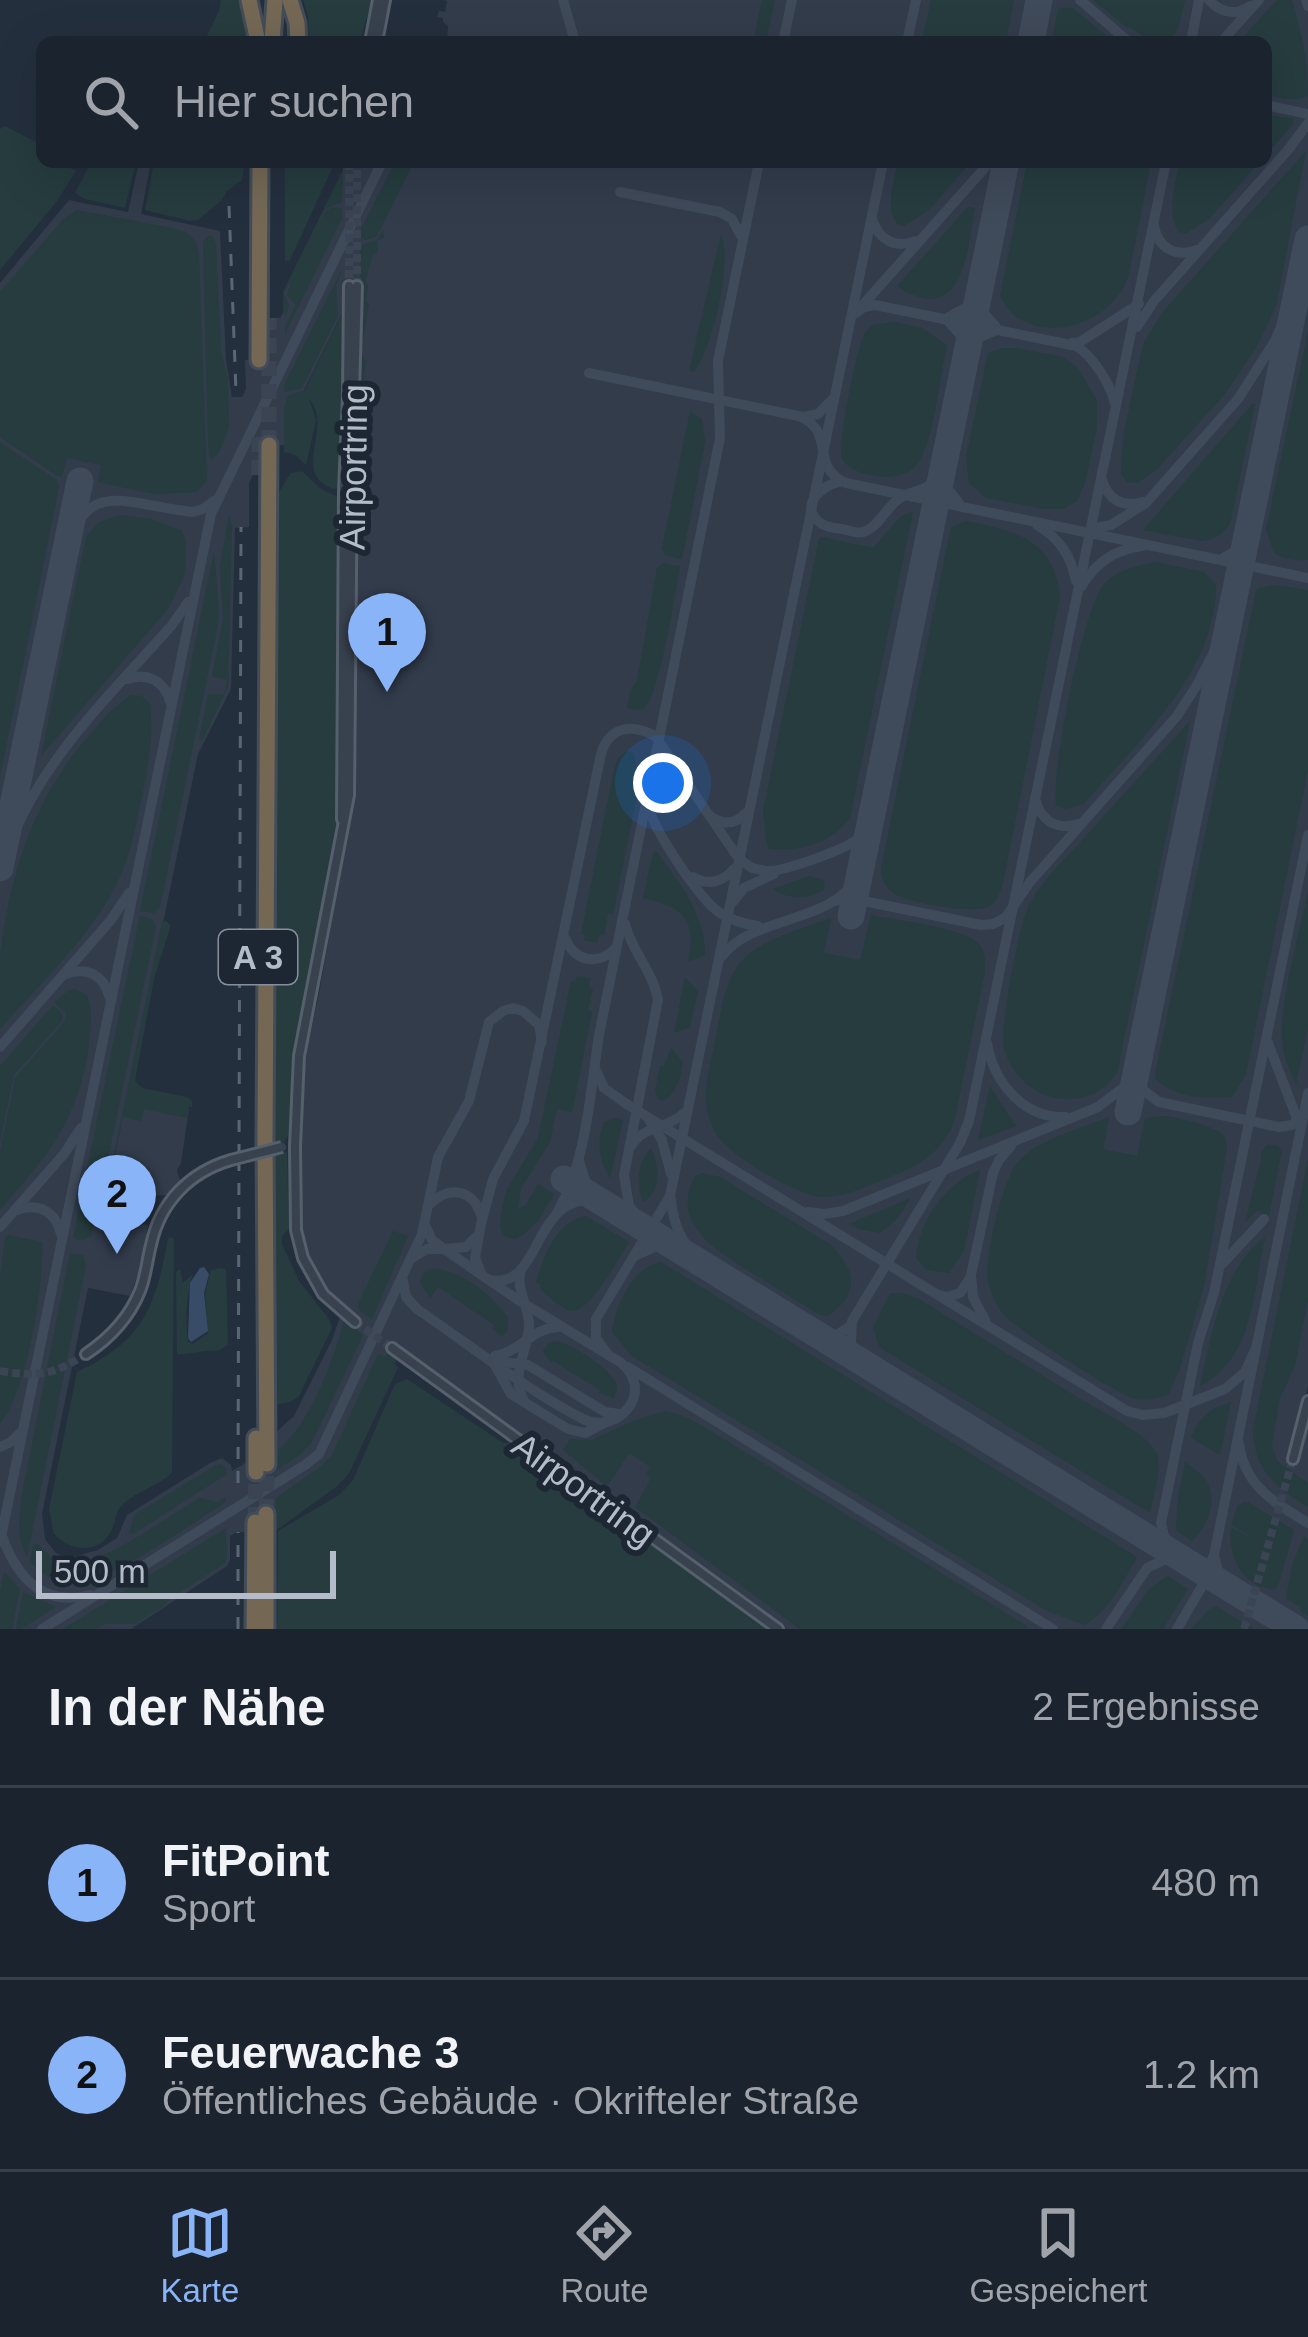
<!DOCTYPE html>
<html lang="de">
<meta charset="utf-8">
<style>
body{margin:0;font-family:Arial,sans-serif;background:#242b36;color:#f1f3f6}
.scale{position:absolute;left:36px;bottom:30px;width:300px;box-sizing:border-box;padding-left:12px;border:6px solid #b4bcc9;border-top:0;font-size:33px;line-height:42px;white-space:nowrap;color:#b4bcc9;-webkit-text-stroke:9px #1d2633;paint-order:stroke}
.you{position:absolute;left:663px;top:783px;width:42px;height:42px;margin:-30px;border:9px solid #fff;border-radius:50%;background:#1a73e8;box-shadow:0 0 0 18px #1a73e833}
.badge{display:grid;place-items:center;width:78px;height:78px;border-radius:50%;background:#8ab4f8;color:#111;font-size:39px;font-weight:700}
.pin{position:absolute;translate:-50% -99px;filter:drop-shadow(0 3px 6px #0008)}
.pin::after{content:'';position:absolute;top:63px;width:42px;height:36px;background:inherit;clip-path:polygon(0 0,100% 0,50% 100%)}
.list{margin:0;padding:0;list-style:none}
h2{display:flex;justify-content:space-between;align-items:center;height:156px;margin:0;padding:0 48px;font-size:51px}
h2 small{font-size:39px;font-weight:400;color:#a0a4aa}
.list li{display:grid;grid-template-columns:78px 1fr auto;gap:36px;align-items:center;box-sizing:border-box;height:192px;padding:0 48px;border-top:3px solid #39404a}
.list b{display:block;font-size:45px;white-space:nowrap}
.list p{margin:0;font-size:39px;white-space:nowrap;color:#a0a4aa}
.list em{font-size:39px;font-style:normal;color:#a0a4aa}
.icon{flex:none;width:66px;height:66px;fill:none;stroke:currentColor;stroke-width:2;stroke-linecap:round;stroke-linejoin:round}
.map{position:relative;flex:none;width:1308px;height:1629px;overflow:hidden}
.search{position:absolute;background:#1b232e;box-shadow:0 12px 48px #0002;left:36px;right:36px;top:36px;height:132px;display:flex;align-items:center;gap:30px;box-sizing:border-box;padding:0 42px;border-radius:18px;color:#a0a4aa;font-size:45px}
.sheet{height:540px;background:#1b232e}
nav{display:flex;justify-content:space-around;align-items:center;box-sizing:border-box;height:168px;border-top:3px solid #39404a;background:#1b232e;font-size:33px;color:#a0a4aa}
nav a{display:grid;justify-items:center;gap:6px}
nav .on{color:#8ab4f8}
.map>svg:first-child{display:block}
.airport{fill:#323c4b;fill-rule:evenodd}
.green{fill:#263c3f}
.water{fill:#394c67}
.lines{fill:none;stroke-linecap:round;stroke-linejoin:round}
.taxiway{stroke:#3f4a5a;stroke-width:10}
.runway{stroke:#3f4a5a;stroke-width:27}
.tertiary-tunnel{stroke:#3a4453;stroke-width:8;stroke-dasharray:8 4;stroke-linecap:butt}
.motorway-tunnel{stroke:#3a4453;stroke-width:15;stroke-dasharray:15 8;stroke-linecap:butt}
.tertiary-casing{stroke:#565f6c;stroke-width:14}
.motorway-casing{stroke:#434c59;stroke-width:21}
.tertiary{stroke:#38414e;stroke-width:8}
.motorway{stroke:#746855;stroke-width:15}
.rail{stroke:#5a6575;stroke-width:3;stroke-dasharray:12 12;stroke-linecap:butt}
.tertiary-bridge-casing{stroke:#565f6c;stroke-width:14;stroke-linecap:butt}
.tertiary-bridge{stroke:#38414e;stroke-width:8}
.labels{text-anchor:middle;stroke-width:12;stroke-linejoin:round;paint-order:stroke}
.shield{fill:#1d2633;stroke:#878f9c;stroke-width:3}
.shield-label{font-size:33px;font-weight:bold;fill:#b4bcc9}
.street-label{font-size:36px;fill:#b4bcc9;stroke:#1d2633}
</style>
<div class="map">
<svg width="1308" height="1629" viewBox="0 0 1308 1629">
<rect width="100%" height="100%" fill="#242f3e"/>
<path class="airport" d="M444 0H1308V1387L1290 1458 1299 1461 1308 1426V1629H786L394 1347 389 1353 396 1359 394 1364 398 1367 349 1473 337 1486 275 1531 276 1514 267 1513 246 1526V1532H237L230 1536V1560L227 1566 131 1629H0V283L69 200 128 212 139 162H151L141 214 220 231 226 360 232 397H242L246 389 245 360H260L264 318H280L283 313V292L343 170V162H1266V42H447L448 26 443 22V18L437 17 439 11 445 12 447 1ZM346 285 361 289 354 797 318 999 305 1055 302 1088V1229L300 1231 307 1258 318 1279 332 1300 357 1320 352 1326 340 1317 332 1340 294 1416 275 1433 276 1444 232 1471 231 1465 222 1458 210 1463 127 1515 117 1538 98 1550 69 1558 56 1553 45 1539 42 1514 88 1288 130 1296 138 1274 148 1225 130 1222 132 1210 149 1196 167 1195 180 1181 177 1170 181 1163 190 1102 129 1088 198 754 231 689 235 528 249 527V483L253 475H264L267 446 284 445 285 423 289 421 343 311 344 289Z"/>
<g class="green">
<polygon points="221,0 239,0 247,42 204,42 219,11"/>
<polygon points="303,0 372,0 360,42 309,42 308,17"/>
<polygon points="762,0 775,0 766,42 753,42"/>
<polygon points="931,0 1014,0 1006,42 922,42"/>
<polygon points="1093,0 1185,0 1178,28 1171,42 1152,42 1128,26 1126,27"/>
<path d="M1277 0H1292C1302 33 1308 62 1308 96 1293 102 1281 98 1266 95V42H1239Z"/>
<polygon points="1061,8 1073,8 1114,42 1051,42 1058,10"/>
<polygon points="1266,114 1294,119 1293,124 1266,155"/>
<polygon points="5,126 42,145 39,150 42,152 42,162 59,162 76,171 57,201 0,270 0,129"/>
<polygon points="1306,151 1276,306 1256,348 1224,395 1157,469 1138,483 1127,482 1121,473 1123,437 1143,344 1162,313"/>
<polygon points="91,162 136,162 125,208 85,199 75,193"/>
<polygon points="154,162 245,162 242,180 227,191 221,201 198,220 190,221 145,210"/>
<polygon points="285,162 335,162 290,260 285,261"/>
<polygon points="395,162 414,162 377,236 366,240 361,238 361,229"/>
<path d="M898 162H971L929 210 904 226 897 224C885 207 894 181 898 162Z"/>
<path d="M1027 162H1151L1129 274C1116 317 1059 343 1018 318 1010 313 1005 304 1000 296Z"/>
<path d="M1180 162H1260L1209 219 1187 233 1179 232C1166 213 1175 184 1180 162Z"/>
<polygon points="343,170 342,202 325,209 316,228 326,211 333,207 342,209 342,218 285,334 285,326 296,305 287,295 292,279 284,293 289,306 286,315 283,313 283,292"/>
<path d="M968 207 975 208C967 251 963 330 897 286Z"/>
<path d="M77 210 177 229C191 233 199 242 199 257L207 481 197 492 154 494 98 482 101 465 67 458 62 477 57 476 0 437V292L63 219Z"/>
<polygon points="383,230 384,238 378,240 377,254 373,254 365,283 368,284 366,301 369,303 361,353 366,362 360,400 360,251 363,244 376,241"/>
<path d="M721 234C732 263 713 347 694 372L689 371Z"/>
<polygon points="209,235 214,238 216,244 221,351 228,380 229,428 218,454 212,460 209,457 208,444 203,241"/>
<polygon points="342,269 336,287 338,316 302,388 285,392 284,385"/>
<path d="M343 311 345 375 339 487 334 489C289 473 335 428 309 399L316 420 306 465 295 455 284 452V407L288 396 305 390Z"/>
<path d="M895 322 922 328 947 345C940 377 934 438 918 463 906 484 855 479 843 460 836 448 856 356 862 340 865 331 866 332 872 325Z"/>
<path d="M1308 332V560C1295 561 1285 559 1274 553L1266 529Z"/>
<polygon points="1002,348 1017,348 1063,357 1078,368 1097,401 1097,427 1085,483 1077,501 1063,509 1044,509 986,498 969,483 966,457 988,353"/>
<path d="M1252 404H1255L1230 524C1222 535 1214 540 1201 541L1143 530Z"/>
<polygon points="690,411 702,419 705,442 682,559 665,555 662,548"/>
<polygon points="0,442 57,480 59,487 0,777"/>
<polygon points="302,471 322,490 339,497 337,831 296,1039 288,1136 283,1143 273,1146 279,492 291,473"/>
<path d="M913 511 850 818C830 844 803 851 770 849L767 846 763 811 819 539 821 537 873 548 900 517Z"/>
<polygon points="120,515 152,519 182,531 186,540 185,574 168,609 41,756 86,537 98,523"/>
<polygon points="229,515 232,527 228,687 202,741 199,740 208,694 224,694 227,680 212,676 223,619 220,566"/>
<path d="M966 521C1015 531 1053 538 1060 596L1003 883C1000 892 997 902 988 907 973 914 907 903 893 893 884 887 882 879 881 868L951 527Z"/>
<polygon points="214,552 219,611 217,630 160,907 154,913 140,911"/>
<path d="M1155 562 1204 572 1216 584C1216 673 1138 741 1084 804L1064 809 1056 805C1051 772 1083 609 1104 584 1117 570 1137 566 1155 562Z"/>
<path d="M662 563 680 566C676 588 659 697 645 707 639 712 634 709 627 708L630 691 637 681 657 568Z"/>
<path d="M1274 585 1308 590V770L1246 1074 1232 1097C1202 1098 1183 1100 1156 1080L1155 1074 1256 591 1259 588Z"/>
<path d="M131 695 142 696 150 704C154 734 148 766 142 796 136 826 130 857 116 885 90 937 39 985 0 1029 0 1005 0 979 0 955 10 873 35 795 91 733 103 719 115 705 131 695Z"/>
<path d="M1190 721 1117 1073C1084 1120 1017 1100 1004 1047 1000 1027 1018 931 1027 910 1038 883 1065 860 1084 838 1119 799 1155 760 1190 721Z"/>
<polygon points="627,751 634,754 639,785 613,914 608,913 604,935 599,935 597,943 584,940 585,935 581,934 613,774 618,758"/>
<path d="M656 851C679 881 706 916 705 955L688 962C698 920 683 907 643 898L653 852Z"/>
<path d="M809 876 824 880 825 889C808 900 790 900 773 889Z"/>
<path d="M1308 892V1027L1296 1084C1289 1070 1282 1053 1282 1037 1280 999 1300 932 1308 892Z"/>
<polygon points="140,915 152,919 156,926 100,1197 85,1193 83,1188"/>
<path d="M871 915C896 920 960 927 978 943 986 950 985 961 985 971L954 1123C939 1156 917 1166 885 1179 865 1187 846 1197 823 1197 800 1197 735 1158 720 1139 714 1132 711 1122 708 1114 702 1088 712 1058 717 1032 722 1008 724 982 741 962 761 938 803 929 831 918L824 953 860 960Z"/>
<polygon points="166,921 170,925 169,931 154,979 135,1081 142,1088 187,1097 192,1101 192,1107 189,1107 187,1118 144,1109 141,1121 123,1117 107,1198 105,1198 162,922"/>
<polygon points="577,976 590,978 589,987 593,989 588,1010 592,1012 572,1112 557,1109 550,1142 521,1188 518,1209 525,1206 538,1184 554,1194 538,1221 523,1235 515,1239 504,1236 500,1227 501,1215 506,1191 538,1138 571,981 575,981"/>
<polygon points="685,977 698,991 690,1027 674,1033"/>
<path d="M75 989 87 995C93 1010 91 1026 89 1043 80 1117 48 1156 0 1210V1152L15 1078 65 1021V1013L54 1002 68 991Z"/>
<polygon points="53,1005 62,1013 63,1020 14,1075 0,1142 0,1066"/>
<path d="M671 1048 683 1062C681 1076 677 1094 663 1101L658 1099 655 1091 660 1066H664Z"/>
<polygon points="990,1086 1016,1126 978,1140"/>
<path d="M1165 1116C1179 1118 1216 1126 1224 1136 1227 1139 1226 1143 1227 1147L1204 1286 1179 1371 1168 1395C1156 1398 1146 1402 1133 1398 1114 1392 1011 1326 1001 1312 995 1302 989 1289 988 1278 985 1255 1003 1179 1018 1162 1040 1138 1080 1129 1109 1117L1103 1149 1137 1156 1145 1118Z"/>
<path d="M615 1118 623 1120 610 1178C599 1161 596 1141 604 1122Z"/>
<polygon points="1267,1145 1276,1145 1282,1150 1268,1219 1258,1210 1245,1222 1261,1161 1261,1152"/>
<path d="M651 1148C659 1168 663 1189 643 1202 636 1182 637 1163 651 1148Z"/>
<polygon points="282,1151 287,1153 289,1228 282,1237 282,1244 299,1281 329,1319 332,1328 299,1396 290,1402 276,1405 272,1402 273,1153"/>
<path d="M1308 1159V1300L1295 1365 1279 1401 1272 1446 1277 1461 1308 1483V1507C1276 1488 1254 1470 1253 1430Z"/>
<path d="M980 1170 964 1251 949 1273 926 1270 916 1258C918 1222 946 1182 980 1170Z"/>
<path d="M702 1173 720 1177 831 1245C857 1272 859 1294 828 1316H822C800 1303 778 1289 757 1276 722 1254 668 1226 695 1176Z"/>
<polygon points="911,1198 898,1218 880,1233 859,1229 849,1224"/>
<polygon points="84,1202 92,1204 97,1212 91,1236 80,1241 73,1237 80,1204"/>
<path d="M586 1216 629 1242C620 1256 589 1314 571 1311 562 1309 545 1294 540 1288L541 1285 536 1282C544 1256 556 1221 586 1216Z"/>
<polygon points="393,1231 408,1236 372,1319 359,1310 358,1304"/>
<path d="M8 1235 42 1242C44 1286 27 1391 0 1424V1276L5 1239Z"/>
<path d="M171 1237 174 1239 172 1473C158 1486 137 1491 123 1504 114 1512 117 1521 111 1531 99 1555 69 1551 54 1534L49 1509 77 1372C144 1340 155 1308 168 1239Z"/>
<path d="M1265 1237C1253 1292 1254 1358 1200 1386 1211 1336 1223 1267 1265 1237Z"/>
<path d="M70 1253 83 1255 86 1265 27 1557C17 1538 19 1520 21 1499Z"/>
<path d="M661 1262 1137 1557C1123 1582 1110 1609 1085 1625L1047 1611 632 1356 612 1332C616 1305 632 1267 661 1262Z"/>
<path d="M221 1268 226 1269 228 1345 218 1351C210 1349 190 1355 177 1354L176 1272 180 1269 183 1283 193 1274C186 1292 185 1323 188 1342L193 1344 208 1333 205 1294 211 1270Z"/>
<path d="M433 1268C465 1272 488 1293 508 1317V1331L502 1336 492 1329 494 1325 438 1287 430 1298 420 1282 423 1273Z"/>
<path d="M890 1293H903L919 1299 1077 1397 1076 1400 1079 1398C1098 1410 1151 1435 1157 1455 1162 1472 1153 1496 1150 1513L879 1347 873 1327Z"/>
<path d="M344 1320 363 1335 312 1442 301 1454 277 1470 276 1451C308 1429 335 1357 344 1320Z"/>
<path d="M558 1341C573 1346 615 1370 617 1387 617 1391 615 1394 614 1398L599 1393 600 1390 553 1361 551 1363 543 1351 548 1344Z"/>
<polygon points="388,1353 396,1359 394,1364 398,1367 349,1473 337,1486 275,1531 276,1498 321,1466 332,1455 378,1354 385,1357"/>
<polygon points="407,1379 503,1443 516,1443 767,1629 277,1629 278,1531 339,1495 353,1480 395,1384"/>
<path d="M1231 1402 1220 1455 1191 1438C1199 1417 1210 1408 1231 1402Z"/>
<polygon points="666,1411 684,1416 706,1428 1027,1626 1027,1629 800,1629 635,1507 651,1478 646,1474 650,1466 629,1453 609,1484 605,1485 563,1450 570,1439 591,1440 638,1419"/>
<path d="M1185 1462C1192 1467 1204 1475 1208 1483 1218 1502 1206 1529 1192 1541L1177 1531 1176 1527 1178 1497Z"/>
<polygon points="222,1464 226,1468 227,1474 133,1534 129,1533 134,1515 216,1465"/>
<path d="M226 1497V1502C191 1524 112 1582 72 1582 54 1582 41 1574 30 1562L33 1546 37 1543C46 1552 54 1563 68 1564 98 1568 171 1515 199 1498L217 1502Z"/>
<path d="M1246 1501 1294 1530 1278 1586 1274 1590C1242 1586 1228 1558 1231 1527L1257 1541 1232 1525 1237 1506Z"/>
<polygon points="226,1528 227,1558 225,1563 171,1598 164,1606 134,1624 106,1624 96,1629 63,1629"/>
<polygon points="1304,1536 1308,1539 1308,1616 1300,1611 1301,1607 1286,1599 1292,1565"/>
<polygon points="4,1571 20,1589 12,1629 0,1629 0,1593"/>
<polygon points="1167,1576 1188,1589 1163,1629 1121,1629 1149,1589"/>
<polygon points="23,1592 56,1607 21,1629 16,1629"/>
<polygon points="1216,1606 1253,1629 1191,1629 1208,1610"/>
</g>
<polygon class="water" points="204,1267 209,1274 204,1293 208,1331 191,1342 188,1338 190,1283 200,1268"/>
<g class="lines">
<g class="taxiway">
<polyline points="563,0 575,42"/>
<polyline points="1080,0 1129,42"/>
<path d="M1209 0C1221 13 1236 16 1250 6"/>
<polyline points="1306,0 1308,6"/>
<polyline points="1037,13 1038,0"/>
<polyline points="783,42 792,0"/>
<polyline points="907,42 916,0"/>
<polyline points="1191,42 1199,0"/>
<polyline points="1221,42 1259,0"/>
<polyline points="1266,105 1308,114"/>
<polyline points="620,192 720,212 732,219 741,236"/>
<path d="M872 218C878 240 895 249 916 241"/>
<path d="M1154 226C1158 248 1176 258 1197 250"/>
<polyline points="1307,243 1308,240"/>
<polyline points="980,292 982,311 996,327"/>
<polyline points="860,308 990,162"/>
<path d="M856 313 864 307 875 305 1076 346C1093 356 1111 385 1115 404"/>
<polyline points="949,317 969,306 980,288"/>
<polyline points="949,322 962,337 965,361"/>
<polyline points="1137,327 1154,301 1288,150 1308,123"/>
<polyline points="1072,343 1080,342 1139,304"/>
<polyline points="966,357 978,338 995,331"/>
<polyline points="589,373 803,417 818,414 833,399"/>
<path d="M799 416C838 433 808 466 846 483L1308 578"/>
<polyline points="943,467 944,484 959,503"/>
<path d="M1102 480C1108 500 1123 508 1143 502"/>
<path d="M839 482C822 485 799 505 819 522 826 528 838 528 847 530 854 532 858 534 866 531 880 525 887 506 900 498 925 484 928 496 944 464"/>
<path d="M1037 525C1059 538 1071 555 1076 581"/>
<polyline points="1090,529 1111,525 1146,503 1238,399 1275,341 1293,298 1304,260"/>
<polyline points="1223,558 1237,550 1248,531"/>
<path d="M61 571C83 472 118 504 193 512L203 509 214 501"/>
<path d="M1081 587C1096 562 1114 550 1142 546"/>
<path d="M127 679C148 672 165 681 171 704"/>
<path d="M652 788C663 777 677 776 689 786"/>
<path d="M1035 798C1040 820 1056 831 1078 824"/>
<path d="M648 806C654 830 699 899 720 913 732 921 744 924 758 926"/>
<path d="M710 816C722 825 735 825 746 813"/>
<path d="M766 871C783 872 848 849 860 837 866 831 868 826 871 819"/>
<path d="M0 872C30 770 103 703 172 625L188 602"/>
<path d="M693 877C708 886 723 882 734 869"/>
<polyline points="834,901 849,898 981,925 993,924 1005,918 1030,882 1177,716 1197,685 1214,652 1233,604"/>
<polyline points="732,903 744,888 774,874"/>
<path d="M625 924C632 952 653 971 658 1000L624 1175 629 1206 650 1231"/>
<path d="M565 938C575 962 598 966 616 948"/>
<path d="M722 956C754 914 834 925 859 874"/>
<path d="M66 974C88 966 105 976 110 999"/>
<path d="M987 1043C994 1083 1024 1119 1066 1117"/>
<polyline points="1268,1043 1298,1121"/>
<polyline points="0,1047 111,920 129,893"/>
<polyline points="596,1070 604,1088 628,1105 1127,1411 1143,1415 1164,1413 1225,1389 1245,1372 1255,1350"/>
<polyline points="1138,1070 1143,1090 1159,1102 1279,1127 1292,1125 1302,1116"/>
<polyline points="649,1120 662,1140 671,1174"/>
<path d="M631 1146C644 1125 668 1129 684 1113"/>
<polyline points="579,1161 587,1186 599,1200"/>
<path d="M671 1199C673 1228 685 1250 708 1267"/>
<path d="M431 1203C450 1185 473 1190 481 1215"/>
<path d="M17 1210C39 1202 56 1212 61 1234"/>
<polyline points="808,1212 824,1214 843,1211 1098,1107 1124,1087 1139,1061"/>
<path d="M557 1213C587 1160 590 1094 599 1035L720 438 718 361 759 162"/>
<polyline points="0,1227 64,1154 81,1128"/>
<polyline points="426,1227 432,1240 444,1249 466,1247 476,1237"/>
<polyline points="637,1255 657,1246 682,1251"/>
<polyline points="1222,1264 1264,1219"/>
<path d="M521 1270C515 1291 530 1306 529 1327 527 1352 509 1379 525 1402"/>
<path d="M482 1275 475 1258 481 1224 493 1179 524 1121 601 754C609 727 631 723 655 736L739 859 752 868 771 872"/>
<path d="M403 1280 406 1297 417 1309C471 1346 525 1389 583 1419 618 1436 657 1391 620 1362L518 1300 444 1249H427L412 1258"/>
<path d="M490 1280C544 1290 530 1192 599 1200"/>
<polyline points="939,1295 947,1297 960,1293 970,1278"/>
<polyline points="985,1320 973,1297 971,1275 993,1173 999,1160 1011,1146"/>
<polyline points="818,1335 834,1337 849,1327"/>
<polyline points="608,1355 596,1338 596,1319 670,1196 883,162"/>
<path d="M495 1356C520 1352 532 1328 558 1327"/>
<polyline points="496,1361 528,1365 605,1412 620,1414"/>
<polyline points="493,1362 511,1394 568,1429 585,1433 604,1423"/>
<polyline points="865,1364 851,1345 852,1321 960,1143 969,1121 1166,162"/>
<polyline points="628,1367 1053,1629"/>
<path d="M1239 1443C1244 1486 1274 1502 1308 1523"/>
<polyline points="0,1447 11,1442 21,1432"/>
<path d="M2 1536C17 1578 43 1607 90 1595"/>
<polyline points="0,1542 211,514 382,162"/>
<polyline points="1181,1559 1166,1544 1161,1523 1198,1343 1214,1293 1308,835"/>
<polyline points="1244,1597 1220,1579 1214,1555 1308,1093"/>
<polyline points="42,1629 305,1465 319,1454 422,1234 438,1157 469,1101 489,1022 503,1011 513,1008 523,1011 539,1025 542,1042"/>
<polyline points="1106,1629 1147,1568 1168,1558 1189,1564"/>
<polyline points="1177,1629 1201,1588 1213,1557"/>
</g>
<g class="runway">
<polyline points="1031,42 1039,0"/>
<polyline points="0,868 80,481"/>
<polyline points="851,916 1006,162"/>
<polyline points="1128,1112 1308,239"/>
<polyline points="564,1179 1296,1629"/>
</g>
<g class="tertiary-tunnel">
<polyline points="349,162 349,286"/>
<polyline points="357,286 357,162"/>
<polyline points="355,1322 392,1348"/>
<path d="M0 1371C39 1377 53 1375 86 1354"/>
<polyline points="1244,1629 1293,1459"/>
</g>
<g class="motorway-tunnel">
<polyline points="269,445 269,318"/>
<polyline points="259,475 259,429"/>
<polyline points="266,1514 267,1464"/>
<polyline points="255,1522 256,1472"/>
</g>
<defs>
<g id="tertiary">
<polyline points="370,42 378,0"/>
<polyline points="377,42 385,0"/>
<polyline points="342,819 344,492 348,396 349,286"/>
<polyline points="355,1322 323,1294 303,1258 296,1230 295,1146 299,1056 349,795 352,466 357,286"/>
<polyline points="392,1348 778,1629"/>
<path d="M86 1354C110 1338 129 1318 140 1291 146 1276 147 1260 151 1245 160 1202 190 1172 231 1160"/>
<polyline points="1293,1459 1308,1401"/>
</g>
<g id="motorway">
<polyline points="249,0 258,42"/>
<polyline points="290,0 297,23 298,42"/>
<polyline points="272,42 275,0"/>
<polyline points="259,360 260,162"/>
<polyline points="267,1464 265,1138 269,445"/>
<polyline points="256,1472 256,1438"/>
<polyline points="254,1629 255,1522"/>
<polyline points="266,1629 266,1514"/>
</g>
</defs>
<use href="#tertiary" class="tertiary-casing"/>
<use href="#motorway" class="motorway-casing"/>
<use href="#tertiary" class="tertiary"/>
<use href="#motorway" class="motorway"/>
<g class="rail">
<polyline points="229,206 236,392"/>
<polyline points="239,1156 241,527"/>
<polyline points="238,1483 239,1165"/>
<polyline points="238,1629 238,1532"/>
</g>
<defs>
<polyline id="tertiary-bridge" points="231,1160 282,1147"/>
</defs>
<use href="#tertiary-bridge" class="tertiary-bridge-casing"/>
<use href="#tertiary-bridge" class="tertiary-bridge"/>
</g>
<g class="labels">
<rect class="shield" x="219" y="930" width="78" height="54" rx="9"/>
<g class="shield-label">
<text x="258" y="969">A 3</text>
</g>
<g class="street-label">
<text transform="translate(353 467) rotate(-89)" y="13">Airportring</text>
<text transform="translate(584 1489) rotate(36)" y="13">Airportring</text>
</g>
</g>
</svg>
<div class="scale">500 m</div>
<div class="you"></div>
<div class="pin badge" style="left:387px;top:692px">1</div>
<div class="pin badge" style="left:117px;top:1254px">2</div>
<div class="search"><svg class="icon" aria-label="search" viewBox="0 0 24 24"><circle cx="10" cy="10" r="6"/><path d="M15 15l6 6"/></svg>Hier suchen</div>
</div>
<section class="sheet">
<h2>In der Nähe<small>2 Ergebnisse</small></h2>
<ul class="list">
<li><span class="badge">1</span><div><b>FitPoint</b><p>Sport</p></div><em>480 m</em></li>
<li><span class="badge">2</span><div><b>Feuerwache 3</b><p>Öffentliches Gebäude · Okrifteler Straße</p></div><em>1.2 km</em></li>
</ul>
</section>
<nav>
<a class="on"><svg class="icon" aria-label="map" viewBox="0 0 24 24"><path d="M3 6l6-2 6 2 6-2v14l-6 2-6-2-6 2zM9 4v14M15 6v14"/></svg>Karte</a>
<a><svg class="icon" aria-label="directions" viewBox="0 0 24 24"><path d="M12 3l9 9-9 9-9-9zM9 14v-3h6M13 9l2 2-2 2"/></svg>Route</a>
<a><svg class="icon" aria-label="saved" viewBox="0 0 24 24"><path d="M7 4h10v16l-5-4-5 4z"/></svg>Gespeichert</a>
</nav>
